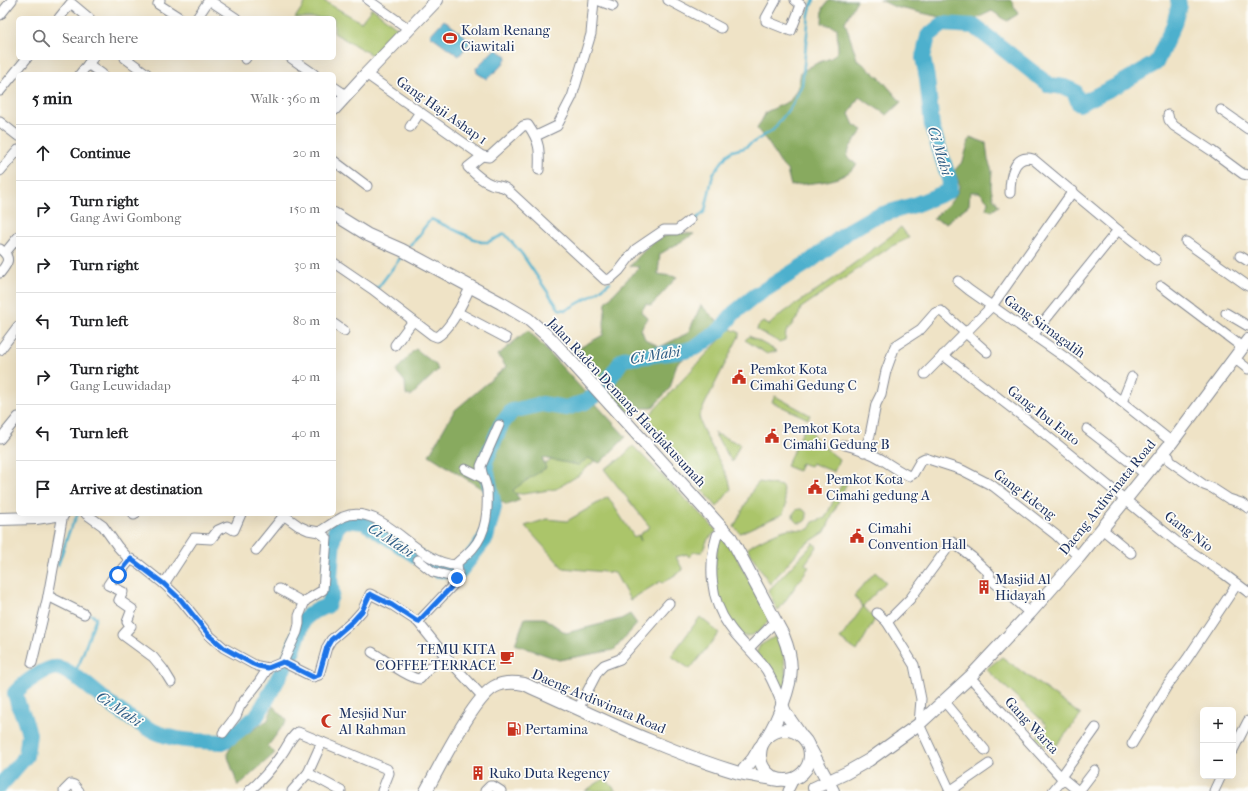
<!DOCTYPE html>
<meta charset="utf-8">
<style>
body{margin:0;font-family:"IM FELL French Canon",serif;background:#f6f6f6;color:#202124}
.controls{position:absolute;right:12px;bottom:12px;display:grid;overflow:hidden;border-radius:6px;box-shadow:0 4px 16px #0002}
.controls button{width:36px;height:36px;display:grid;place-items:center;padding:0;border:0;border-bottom:1px solid #e0e0e0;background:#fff;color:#202124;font:20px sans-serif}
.stop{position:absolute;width:12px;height:12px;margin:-9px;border:3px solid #1a73e8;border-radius:50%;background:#fff}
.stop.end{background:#1a73e8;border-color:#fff;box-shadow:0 1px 4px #0008}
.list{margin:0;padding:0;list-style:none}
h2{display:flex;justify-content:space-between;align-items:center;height:52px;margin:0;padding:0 16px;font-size:17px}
h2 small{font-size:13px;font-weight:400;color:#757577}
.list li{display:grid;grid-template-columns:26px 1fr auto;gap:12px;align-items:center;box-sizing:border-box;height:56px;padding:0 16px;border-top:1px solid #e0e0e0}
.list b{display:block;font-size:15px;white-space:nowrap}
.list p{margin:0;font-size:13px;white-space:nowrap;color:#757577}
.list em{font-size:13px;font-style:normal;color:#757577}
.icon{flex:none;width:22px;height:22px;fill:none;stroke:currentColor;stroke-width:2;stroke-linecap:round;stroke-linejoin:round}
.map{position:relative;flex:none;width:1248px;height:791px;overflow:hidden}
.search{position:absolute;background:#fff;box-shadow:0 4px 16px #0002;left:16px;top:16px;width:320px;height:44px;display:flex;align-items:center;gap:10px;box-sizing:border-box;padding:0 14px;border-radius:6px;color:#757577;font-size:15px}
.panel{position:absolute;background:#fff;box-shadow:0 4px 16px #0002;left:16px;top:72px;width:320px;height:444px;border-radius:6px}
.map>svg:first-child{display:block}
.green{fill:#abc56b;stroke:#637a64}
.forest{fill:#88aa5f;stroke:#526c5e}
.water{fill:#4eb0cd;stroke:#347096}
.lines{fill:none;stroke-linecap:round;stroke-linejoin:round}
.stream{stroke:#4eb0cd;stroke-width:2.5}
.river{stroke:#4eb0cd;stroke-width:16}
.street-casing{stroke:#858992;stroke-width:11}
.secondary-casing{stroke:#858992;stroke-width:14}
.street{stroke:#fff;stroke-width:9}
.secondary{stroke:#fff;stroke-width:12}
.route{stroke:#1a73e8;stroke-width:5}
.labels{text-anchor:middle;stroke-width:3.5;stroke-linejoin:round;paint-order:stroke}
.poi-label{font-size:14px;fill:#1b2f5e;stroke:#fdfcf7;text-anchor:start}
.street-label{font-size:14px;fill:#1b2f5e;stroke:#fdfcf7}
.water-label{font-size:15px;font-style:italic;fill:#2d5c85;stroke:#fdfcf7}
</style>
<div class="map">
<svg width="1248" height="791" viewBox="0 0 1248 791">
<rect width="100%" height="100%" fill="#fdfcf7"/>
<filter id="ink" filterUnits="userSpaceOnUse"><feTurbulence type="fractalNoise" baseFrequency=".025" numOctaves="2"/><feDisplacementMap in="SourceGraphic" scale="8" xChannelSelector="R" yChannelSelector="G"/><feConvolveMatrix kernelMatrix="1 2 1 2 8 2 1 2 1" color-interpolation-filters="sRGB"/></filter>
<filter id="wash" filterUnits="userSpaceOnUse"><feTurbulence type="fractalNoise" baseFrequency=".012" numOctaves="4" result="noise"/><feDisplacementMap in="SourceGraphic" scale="16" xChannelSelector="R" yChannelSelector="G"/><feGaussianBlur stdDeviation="0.9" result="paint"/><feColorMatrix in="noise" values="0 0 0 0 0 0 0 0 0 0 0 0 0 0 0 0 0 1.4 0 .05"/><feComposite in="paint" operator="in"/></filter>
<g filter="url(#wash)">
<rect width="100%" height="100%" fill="#efe3c6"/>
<g class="green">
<polygon points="307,0 322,0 361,22 372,8 400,30 375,57 334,33 334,18 295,18"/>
<polygon points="901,227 909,238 890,247 801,308 798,317 786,332 785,340 779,342 757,330 758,326 763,322 769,325 780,315 833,279 892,235"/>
<polygon points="730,329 739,332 739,336 699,416 702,428 729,480 731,489 717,507 644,421"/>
<polygon points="749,336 777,351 767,354 745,340"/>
<polygon points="775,396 810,415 808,419 772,402"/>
<path d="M807 423C815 442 824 447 839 459L834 472 812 463 810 466 801 463 798 471 786 466Z"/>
<polygon points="714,433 740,444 732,462"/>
<polygon points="633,446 717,531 708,539 702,552 694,552 689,557 687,554 676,557 683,570 662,583 661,581 630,600 615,573 563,568 525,526 547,519 567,521 608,497 634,537 638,535 641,541 639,535 650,527 604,469 620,459"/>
<polygon points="562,453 599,457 579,475 556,489 523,494 497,492 521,468 547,463"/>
<path d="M844 480H848L825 532 803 546 770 584 747 548C755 543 781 529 790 529 797 529 802 531 809 529L813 522 825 518Z"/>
<polygon points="759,482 782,486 786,505 783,514 740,533 734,527 753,489"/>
<circle cx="800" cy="516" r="7"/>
<path d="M719 535 734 552 769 618C764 630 754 637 742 636L724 612 716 589 714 572Z"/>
<polygon points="814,543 817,547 805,564 809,567 778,611 768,591"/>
<polygon points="875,572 886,582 863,606 875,619 857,651 840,639 863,607 854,596"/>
<polygon points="700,617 719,633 690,669 671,656"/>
<polygon points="781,633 788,691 778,688 756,654 759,646"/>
<polygon points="1002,657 1081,715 1052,751 1036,738 1047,725 986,669"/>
<polygon points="605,778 616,791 585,791"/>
</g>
<g class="forest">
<path d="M829 0H857L845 22 857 59 881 79 901 102 887 115 859 97 849 114 854 125 863 130 850 147 847 157 857 165C838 185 816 181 791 186L787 170C778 163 775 152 769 144 765 138 761 134 757 129L766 112 790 101 798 87 801 72 817 63 831 58 838 51 837 28 822 23 823 8Z"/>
<polygon points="880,0 1011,0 1018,14 1007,21 992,11 967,23 895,7"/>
<path d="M970 137 986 143 988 160 992 171 991 187 993 197 999 206 992 211 986 209 988 201 979 192H970L969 205 946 223 933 219C942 209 956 201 959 187 960 182 956 176 954 171L963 161Z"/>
<polygon points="673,232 694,234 660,254 658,274 677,277 651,306 646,304 641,312 648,318 641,329 645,339 660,347 688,333 701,305 719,323 702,347 677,363 670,388 652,408 643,408 630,414 572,352 603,335 606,302 639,267 630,266 651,243"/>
<polygon points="528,330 626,437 600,463 588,458 578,465 542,458 546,468 530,478 513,490 520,500 507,505 429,455 454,411 506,367 498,355"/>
<polygon points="416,349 436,365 438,370 411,396 406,395 405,382 396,371 413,351"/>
<polygon points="630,614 637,624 614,650 559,660 515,644 525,618 544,618 566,633 621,619"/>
<polygon points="273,706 287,720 268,746 275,753 238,786 227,754 234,742 268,720"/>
</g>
<g class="water">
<polygon points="444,20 471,41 459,56 430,35"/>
<path d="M495 49 507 56C504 66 494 72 487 79L477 73 476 68Z"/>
</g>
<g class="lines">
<g class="stream">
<polyline points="693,222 705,211 713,174 727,155 732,151 744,148 773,130 792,105 802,85 809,14 811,6 814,0"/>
<polyline points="410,245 420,235 423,229 431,219 481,242 488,242 505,234 522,254 559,309 566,310 595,294 610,282"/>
<polyline points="375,287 377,289 401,257"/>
<polyline points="58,565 69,532 78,514"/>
<polyline points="73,676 80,662 96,617 86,612"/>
</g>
<path class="river" d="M0 786 26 756 29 734 23 715 19 707 15 693C22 685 47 665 59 668 73 672 94 691 106 701 127 717 151 734 178 739 193 742 209 741 224 742L256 717 263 706 292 653 304 619 314 611 327 606 332 593 330 579 333 539 336 529 340 523 345 520 364 522 438 570 460 571 486 538 494 507 485 462 501 425 512 411 542 404 566 408 585 402 600 392 623 359 684 351 697 347 720 330 734 313 755 296 809 262 849 231 873 217 914 205 949 191 950 182 932 127 927 78 923 58 928 36 943 24 974 26 1049 85 1064 87 1074 91 1079 104 1118 85 1156 63 1174 24 1179 5 1178 0"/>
</g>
</g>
<g filter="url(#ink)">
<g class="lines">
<defs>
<g id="street">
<polyline points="160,0 158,4 180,18"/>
<polyline points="368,0 409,29"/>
<polyline points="597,0 613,6"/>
<polyline points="668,0 721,28"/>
<polyline points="776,0 766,18 766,21 791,31 801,5 795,0"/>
<polyline points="0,15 12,0"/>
<polyline points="59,18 71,3 89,18"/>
<polyline points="197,18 209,0 236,18"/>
<polyline points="125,58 147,74"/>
<polyline points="291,58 314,74"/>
<polyline points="245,59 246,58"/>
<polyline points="88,64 102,74"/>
<polyline points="80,74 93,58"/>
<path d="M366 74 482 156 489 157 523 126 528 125C540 142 540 150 539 170"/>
<polyline points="334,87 346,95"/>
<polyline points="0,91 27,58"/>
<polyline points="1221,110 1248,129"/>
<polyline points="1168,115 1169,120 1174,126 1212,151 1243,174 1248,175"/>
<polyline points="0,122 18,136"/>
<polyline points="410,127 420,112"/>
<polyline points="536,136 557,126 572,97 591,34 594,0"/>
<path d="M482 156 468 167C475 174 482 181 491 184 498 187 501 184 508 190L605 280 610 279 619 271 636 249 664 230H677L690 220"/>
<polyline points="334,161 367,186"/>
<polyline points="0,171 18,150"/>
<path d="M1010 193C1010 179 1013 153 1033 159L1118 230 1156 260"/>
<polyline points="1186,242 1248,286"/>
<path d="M0 249C12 258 8 263 0 273"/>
<polyline points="5,253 18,237"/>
<polyline points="1240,256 1248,261"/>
<path d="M334 263 372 289 432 335 437 337C452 328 463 301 471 286"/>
<polyline points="958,281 969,290 1073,363 1172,442"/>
<polyline points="1161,286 1242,347"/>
<polyline points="457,312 506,338"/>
<polyline points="1226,313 1248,326"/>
<polyline points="334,324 344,331"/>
<polyline points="1033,335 1118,230"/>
<polyline points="395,345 413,321"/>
<polyline points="0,350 18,326"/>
<polyline points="943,355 1040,430 1177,542 1224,574 1248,592"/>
<polyline points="1234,358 1248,369"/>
<polyline points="925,374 992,306 1073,191"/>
<polyline points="1122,402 1132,377"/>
<polyline points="1087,429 1145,474"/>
<polyline points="0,439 18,417"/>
<path d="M845 445C857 448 871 453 881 459 890 465 899 471 909 476L913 474 921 460 925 458 962 470 993 486 1056 535 1079 557"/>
<polyline points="864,452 870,435 876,404 881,394 886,371 895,346 921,329 935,313 941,311 987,352"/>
<polyline points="1163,452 1169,457 1170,461 1204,485 1212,488 1229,499 1241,503 1248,508"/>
<polyline points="465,469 483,478"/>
<polyline points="86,514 103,526 118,547 128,558 139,564 164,584 181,600 209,635 224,648 253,664 258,666 268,668 283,662"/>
<polyline points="282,514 299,526 308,530 319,532 327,538 323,590 305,601 299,616 299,624 297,632 283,662"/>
<polyline points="134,515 135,514"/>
<polyline points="1102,529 1131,553"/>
<path d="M319 532C327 527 335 521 343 517 382 500 415 564 456 565"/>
<path d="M717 535C708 565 710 600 729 626 740 642 756 654 767 671 773 682 778 693 782 705"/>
<polyline points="256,550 285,514"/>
<polyline points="131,559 118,575 114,576 108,585 123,592 119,600 132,609 127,622 131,626 123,635 153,657 163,669 171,682"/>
<polyline points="418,560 433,572 457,578"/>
<polyline points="164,584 194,538 211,539 218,530 227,526 234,530 241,514"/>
<polyline points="279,589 304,603"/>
<polyline points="48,596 84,614"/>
<polyline points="877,613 887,622 914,665 921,699 919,724 950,791"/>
<path d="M418 622 456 582 458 575 457 563C462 558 468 554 473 548 487 532 488 510 487 490 486 482 481 474 481 466L499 425"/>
<polyline points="887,622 910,599 952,542 972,557 990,574 988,577 1030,613"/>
<polyline points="749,648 776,621"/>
<path d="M372 652C382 658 410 679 420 679L429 668 446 657"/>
<polyline points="283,662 313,677 319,675 327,647 331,640 353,621 362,611 370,594 392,605 418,622 446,657 483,697"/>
<polyline points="32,663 48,596 63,514"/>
<polyline points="970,677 1061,777 1078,791"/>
<polyline points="944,701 985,750"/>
<polyline points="578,709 598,671 604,665 620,659 669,603"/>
<polyline points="223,733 236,716 240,706 259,682 268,668"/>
<polyline points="1132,744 1167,686 1187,659 1237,584"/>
<polyline points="1233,750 1248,721"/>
<polyline points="308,773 341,791"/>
<polyline points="1061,777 1096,728"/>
<polyline points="64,791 71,784 74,785 79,791"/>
<path d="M249 791C261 781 272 768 281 755 287 748 290 737 298 732L387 769 389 773 382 791"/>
<polyline points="292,791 308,773 322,742"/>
<polyline points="485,791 490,786 493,786 501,791"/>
<polyline points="788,791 792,783"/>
<polyline points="950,791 989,764"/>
<polyline points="1053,791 1063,779"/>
<polyline points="1079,791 1095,770"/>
<polyline points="1214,791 1221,776"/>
</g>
<g id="secondary">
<polyline points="334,109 366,74 437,0"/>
<path d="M334 214 368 235 402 250 501 303 528 319 551 339 731 538 783 635C794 662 793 676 783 703 779 715 774 726 767 737"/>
<polyline points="0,519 36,518 63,514"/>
<polyline points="782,705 786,714 800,734"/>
<circle cx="785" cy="755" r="25"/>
<polyline points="811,750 833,791"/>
<polyline points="741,773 753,759 760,747"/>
<polyline points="814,788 846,773 869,760 919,724 970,677 1030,613 1079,557 1172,442 1248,340"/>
<path d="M426 791C439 768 473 699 494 687 503 682 513 682 524 684 595 716 665 751 739 773 752 776 765 777 778 780"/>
</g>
</defs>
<use href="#street" class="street-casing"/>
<use href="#secondary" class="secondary-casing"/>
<use href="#street" class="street"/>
<use href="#secondary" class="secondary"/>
</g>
</g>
<g class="lines" filter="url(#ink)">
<polyline class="route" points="118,575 131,559 164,584 181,600 209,635 224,648 253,664 258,666 268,668 283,662 313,677 319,675 327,647 331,640 353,621 362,611 370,594 392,605 418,622 456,582 457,578"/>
</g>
<defs>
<symbol id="stadium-bare" viewBox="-9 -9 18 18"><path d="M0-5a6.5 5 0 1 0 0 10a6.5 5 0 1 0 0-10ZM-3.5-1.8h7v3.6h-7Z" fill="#c8321e" stroke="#fdfcf7" stroke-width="2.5" paint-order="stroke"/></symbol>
<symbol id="civic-bare" viewBox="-9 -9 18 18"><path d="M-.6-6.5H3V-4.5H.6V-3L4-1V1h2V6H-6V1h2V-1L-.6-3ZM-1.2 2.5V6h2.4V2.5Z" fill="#c8321e" stroke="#fdfcf7" stroke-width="2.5" paint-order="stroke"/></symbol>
<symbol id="building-bare" viewBox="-9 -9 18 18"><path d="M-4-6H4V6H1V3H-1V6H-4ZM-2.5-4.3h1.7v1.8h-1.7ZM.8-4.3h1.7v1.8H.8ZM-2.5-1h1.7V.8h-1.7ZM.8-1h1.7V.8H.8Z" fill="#c8321e" stroke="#fdfcf7" stroke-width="2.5" paint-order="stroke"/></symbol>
<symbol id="cafe-bare" viewBox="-9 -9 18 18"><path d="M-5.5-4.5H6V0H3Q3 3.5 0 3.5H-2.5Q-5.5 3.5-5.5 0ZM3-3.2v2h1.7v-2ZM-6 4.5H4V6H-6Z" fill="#c8321e" stroke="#fdfcf7" stroke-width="2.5" paint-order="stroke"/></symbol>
<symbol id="mosque-bare" viewBox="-9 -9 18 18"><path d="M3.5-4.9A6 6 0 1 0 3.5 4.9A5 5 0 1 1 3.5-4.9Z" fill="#c8321e" stroke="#fdfcf7" stroke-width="2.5" paint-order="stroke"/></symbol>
<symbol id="fuel-bare" viewBox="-9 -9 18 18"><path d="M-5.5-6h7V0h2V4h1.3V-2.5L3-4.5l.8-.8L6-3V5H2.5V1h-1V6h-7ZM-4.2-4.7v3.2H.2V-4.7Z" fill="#c8321e" stroke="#fdfcf7" stroke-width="2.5" paint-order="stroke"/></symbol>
</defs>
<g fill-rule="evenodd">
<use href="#stadium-bare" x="440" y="28" width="20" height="20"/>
<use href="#civic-bare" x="729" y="367" width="20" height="20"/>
<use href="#civic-bare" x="762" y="426" width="20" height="20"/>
<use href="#civic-bare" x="805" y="477" width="20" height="20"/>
<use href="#civic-bare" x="847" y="526" width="20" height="20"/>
<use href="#building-bare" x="974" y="577" width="20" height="20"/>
<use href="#cafe-bare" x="497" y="647" width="20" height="20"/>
<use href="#mosque-bare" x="318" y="711" width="20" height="20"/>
<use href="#fuel-bare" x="504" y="719" width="20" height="20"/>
<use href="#building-bare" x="468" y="763" width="20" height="20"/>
</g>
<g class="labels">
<g class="poi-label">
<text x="461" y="35">Kolam Renang<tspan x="461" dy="16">Ciawitali</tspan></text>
<text x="750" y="374">Pemkot Kota<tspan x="750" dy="16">Cimahi Gedung C</tspan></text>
<text x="783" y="433">Pemkot Kota<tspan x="783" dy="16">Cimahi Gedung B</tspan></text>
<text x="826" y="484">Pemkot Kota<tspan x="826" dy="16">Cimahi gedung A</tspan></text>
<text x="868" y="533">Cimahi<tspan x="868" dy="16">Convention Hall</tspan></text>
<text x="995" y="584">Masjid Al<tspan x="995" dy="16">Hidayah</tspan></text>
<text x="496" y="654" text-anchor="end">TEMU KITA<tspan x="496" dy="16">COFFEE TERRACE</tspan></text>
<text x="339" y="718">Mesjid Nur<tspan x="339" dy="16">Al Rahman</tspan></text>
<text x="525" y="734">Pertamina</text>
<text x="489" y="778">Ruko Duta Regency</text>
</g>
<g class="street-label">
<text transform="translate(442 110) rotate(35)" y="5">Gang Haji Ashap 1</text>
<text transform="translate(1045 326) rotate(36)" y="5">Gang Sirnagalih</text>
<text transform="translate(627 402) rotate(47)" y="5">Jalan Raden Demang Hardjakusumah</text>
<text transform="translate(1044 415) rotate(38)" y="5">Gang Ibu Ento</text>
<text transform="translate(1025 494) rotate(37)" y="5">Gang Edeng</text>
<text transform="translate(1107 497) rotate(-51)" y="5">Daeng Ardiwinata Road</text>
<text transform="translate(1189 531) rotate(37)" y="5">Gang Nio</text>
<text transform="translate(599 701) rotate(23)" y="5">Daeng Ardiwinata Road</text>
<text transform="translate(1032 725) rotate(47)" y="5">Gang Warta</text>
</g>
<g class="water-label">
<text transform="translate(940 151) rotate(73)" y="5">Ci Mahi</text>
<text transform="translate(655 355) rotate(-9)" y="5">Ci Mahi</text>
<text transform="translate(391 540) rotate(33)" y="5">Ci Mahi</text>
<text transform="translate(119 709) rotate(34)" y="5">Ci Mahi</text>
</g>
</g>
</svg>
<div class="controls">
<button>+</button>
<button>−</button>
</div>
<div class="stop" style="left:118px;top:575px"></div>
<div class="stop end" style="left:457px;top:578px"></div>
<div class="search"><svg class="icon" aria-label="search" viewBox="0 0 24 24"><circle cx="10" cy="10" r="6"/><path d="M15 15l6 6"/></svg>Search here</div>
<section class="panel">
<h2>5 min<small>Walk · 360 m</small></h2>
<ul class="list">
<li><svg class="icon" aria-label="ahead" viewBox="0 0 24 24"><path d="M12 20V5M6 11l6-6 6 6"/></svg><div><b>Continue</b></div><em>20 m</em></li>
<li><svg class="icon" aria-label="right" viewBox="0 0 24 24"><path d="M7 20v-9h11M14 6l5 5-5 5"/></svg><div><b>Turn right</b><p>Gang Awi Gombong</p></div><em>150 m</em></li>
<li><svg class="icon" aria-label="right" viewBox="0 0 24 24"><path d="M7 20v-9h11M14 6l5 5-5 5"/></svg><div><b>Turn right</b></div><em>30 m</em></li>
<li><svg class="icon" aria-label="left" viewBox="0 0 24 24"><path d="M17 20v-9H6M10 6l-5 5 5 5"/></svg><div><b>Turn left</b></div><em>80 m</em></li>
<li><svg class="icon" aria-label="right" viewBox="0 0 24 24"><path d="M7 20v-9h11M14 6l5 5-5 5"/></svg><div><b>Turn right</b><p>Gang Leuwidadap</p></div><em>40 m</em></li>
<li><svg class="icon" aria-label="left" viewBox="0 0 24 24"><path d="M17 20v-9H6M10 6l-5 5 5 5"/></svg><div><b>Turn left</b></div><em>40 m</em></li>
<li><svg class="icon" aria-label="arrive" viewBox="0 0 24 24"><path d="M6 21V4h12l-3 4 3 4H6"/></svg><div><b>Arrive at destination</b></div></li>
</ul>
</section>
</div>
